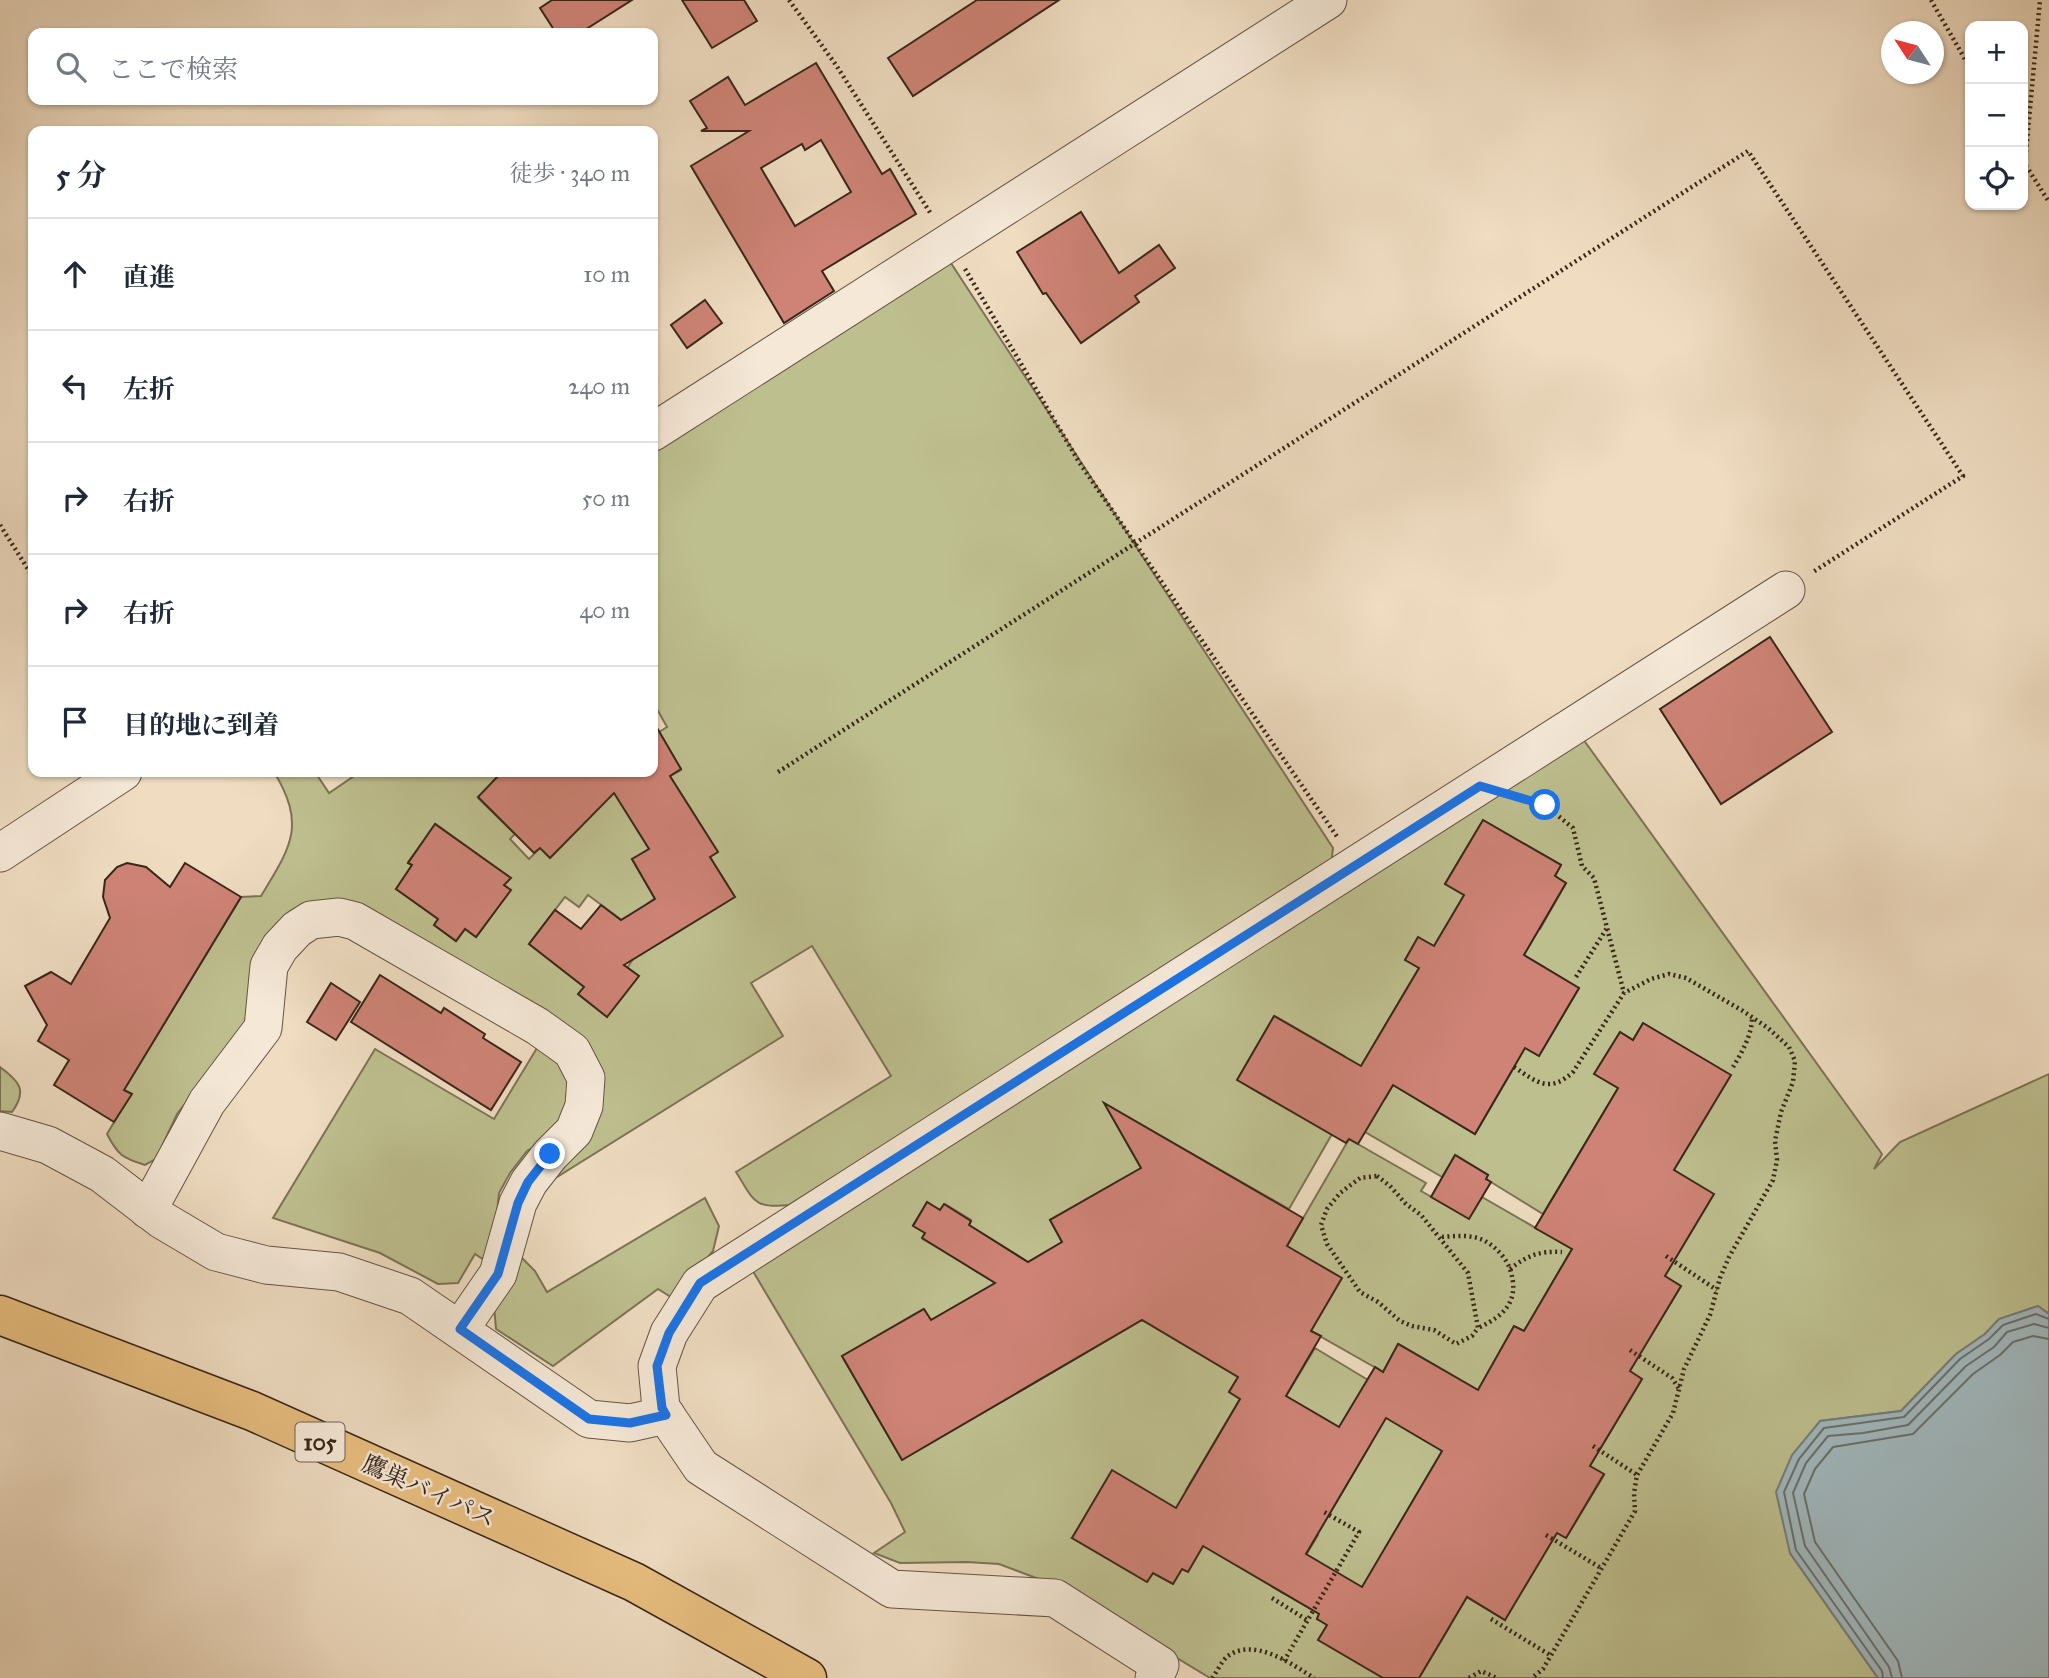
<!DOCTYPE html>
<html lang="ja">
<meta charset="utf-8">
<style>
body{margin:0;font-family:"IM FELL Great Primer","Noto Serif JP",serif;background:#f2f2f3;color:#1f2937}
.controls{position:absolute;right:21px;top:21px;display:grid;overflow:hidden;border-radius:14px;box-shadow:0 2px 5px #0004}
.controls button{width:63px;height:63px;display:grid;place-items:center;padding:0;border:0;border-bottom:2px solid #e0e1e3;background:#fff;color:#1f2937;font:35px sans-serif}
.compass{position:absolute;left:1881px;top:21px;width:63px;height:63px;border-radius:50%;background:#fff;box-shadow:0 2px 5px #0004;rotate:306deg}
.stop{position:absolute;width:21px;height:21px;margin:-16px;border:5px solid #1a73e8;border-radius:50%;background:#fff}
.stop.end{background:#1a73e8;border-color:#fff;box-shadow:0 2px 7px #0008}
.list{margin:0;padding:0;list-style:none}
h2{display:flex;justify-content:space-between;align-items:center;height:91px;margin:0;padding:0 28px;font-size:30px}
h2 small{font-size:23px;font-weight:400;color:#747a83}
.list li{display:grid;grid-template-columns:46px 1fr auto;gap:21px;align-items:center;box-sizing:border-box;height:112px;padding:0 28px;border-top:2px solid #e0e1e3}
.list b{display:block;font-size:26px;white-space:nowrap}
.list em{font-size:23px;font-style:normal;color:#747a83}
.icon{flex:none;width:38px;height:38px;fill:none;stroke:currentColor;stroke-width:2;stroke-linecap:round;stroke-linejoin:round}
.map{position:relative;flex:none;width:2049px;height:1678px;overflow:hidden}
.search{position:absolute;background:#fff;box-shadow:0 2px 5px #0004;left:28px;top:28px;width:630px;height:77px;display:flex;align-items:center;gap:18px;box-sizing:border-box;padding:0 24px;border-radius:14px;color:#747a83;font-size:26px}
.panel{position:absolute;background:#fff;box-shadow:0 2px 5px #0004;left:28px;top:126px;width:630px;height:651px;border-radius:14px}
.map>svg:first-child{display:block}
.green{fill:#bebf8f;stroke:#7b7354;stroke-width:2;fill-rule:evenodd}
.water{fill:#a0b8be;stroke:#767e7c;stroke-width:2}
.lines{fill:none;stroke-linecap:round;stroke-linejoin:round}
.shore{stroke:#6c706c;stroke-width:2}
.building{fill:#ce8376;stroke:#382719;stroke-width:2;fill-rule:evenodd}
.minor-casing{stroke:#665443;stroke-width:39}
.highway-casing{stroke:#382719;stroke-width:41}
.path{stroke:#382719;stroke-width:4.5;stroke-dasharray:2 3.5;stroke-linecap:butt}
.minor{stroke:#f5e8d7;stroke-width:37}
.highway{stroke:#e8be80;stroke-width:38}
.route{stroke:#1a73e8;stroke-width:9}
.labels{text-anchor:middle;stroke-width:5;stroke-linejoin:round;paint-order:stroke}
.shield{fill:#f5e8d7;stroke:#716152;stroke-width:2}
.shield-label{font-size:23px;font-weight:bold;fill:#382719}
.street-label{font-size:24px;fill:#382719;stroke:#f5e8d7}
</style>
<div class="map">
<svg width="2049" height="1678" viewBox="0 0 2049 1678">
<rect width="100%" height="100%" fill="#efdcc1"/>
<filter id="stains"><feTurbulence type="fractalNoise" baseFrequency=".00286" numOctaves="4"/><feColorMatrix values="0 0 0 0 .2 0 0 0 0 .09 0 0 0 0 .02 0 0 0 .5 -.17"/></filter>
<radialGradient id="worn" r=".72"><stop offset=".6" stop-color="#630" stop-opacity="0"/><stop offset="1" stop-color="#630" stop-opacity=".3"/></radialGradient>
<g class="green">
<path d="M945 254 1333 848 1331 867 789 1205C753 1209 754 1200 736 1172L891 1076 812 946 751 983 783 1036 549 1182 601 1080 336 903 246 1017 242 1032 177 1114 156 1159 145 1165C122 1158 118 1155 107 1134L131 1094 124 1090 241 897 261 896C290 848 307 826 274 772H315L329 793 360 772H495L494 774 497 777 478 798 515 834 510 839 529 859 540 848 566 779 559 772H597L610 795 624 787 631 798 681 770 659 732 667 727 653 702V448ZM688 805 717 852 710 857 734 897 668 938 647 904 655 898 632 859 649 849 657 824ZM436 824 480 856 475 864 510 890 477 936 465 929 456 941 434 925 438 919 396 889 412 865 408 862ZM588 895 631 927 635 956 627 968 529 944 565 897 579 907Z"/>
<polygon points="1583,739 1882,1154 1874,1169 1900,1142 2049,1074 2049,1314 2038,1306 1999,1319 1985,1334 1956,1354 1901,1411 1820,1421 1790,1553 1878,1678 1419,1678 1450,1626 1405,1599 1436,1579 1505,1620 1500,1499 1566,1538 1604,1475 1519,1423 1604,1442 1642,1379 1554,1326 1642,1350 1681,1286 1591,1232 1630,1144 1730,1075 1643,1023 1633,1040 1620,1032 1595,1074 1636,1099 1607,1107 1543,1214 1486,1179 1488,1175 1456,1155 1442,1177 1343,1119 1385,1099 1393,1085 1475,1134 1512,1071 1447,1032 1450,1003 1539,1056 1579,988 1507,945 1527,921 1540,929 1566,883 1555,876 1561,865 1483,820 1445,884 1489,910 1448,923 1434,946 1418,937 1405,960 1419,968 1357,1073 1344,1056 1275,1016 1238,1080 1332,1134 1289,1209 1105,1104 1141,1168 1050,1220 1062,1242 1028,1262 969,1225 971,1220 945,1204 940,1210 927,1203 913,1225 925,1233 923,1239 950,1255 1005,1278 931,1320 923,1309 842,1356 902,1460 1142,1320 1238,1377 1229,1392 1240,1399 1186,1490 1205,1502 1072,1538 1147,1582 1153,1573 1173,1584 1182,1569 1188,1571 1207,1540 1283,1593 1318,1535 1234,1485 1270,1471 1333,1508 1370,1445 1286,1396 1315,1348 1368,1380 1442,1451 1384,1600 1342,1576 1317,1618 1327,1625 1383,1678 1210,1678 1060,1587 999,1564 967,1562 900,1563 874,1553 905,1532 891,1503 751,1268"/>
<polygon points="540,1043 562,1064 571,1087 568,1112 552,1137 527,1151 510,1173 499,1193 495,1232 484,1260 475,1254 458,1283 438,1284 380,1253 273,1218 375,1049 494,1119"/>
<path d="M0 1067C19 1081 28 1090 12 1112L0 1111Z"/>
<polygon points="1349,1139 1426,1183 1421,1191 1469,1218 1482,1197 1572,1249 1524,1331 1514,1326 1478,1390 1399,1344 1383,1372 1311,1331 1287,1246"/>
<polygon points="705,1198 719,1226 713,1251 674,1299 658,1289 553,1366 496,1329 494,1306 521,1257 535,1271 547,1292"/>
</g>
<polygon class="water" points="2038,1306 2049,1314 2049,1678 1878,1678 1790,1553 1776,1492 1792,1455 1820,1421 1901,1411 1956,1354 1985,1334 1999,1319"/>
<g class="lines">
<g class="shore">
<polyline points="1883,1678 1882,1671 1796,1550 1784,1492 1799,1459 1824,1428 1904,1417 1960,1359 1989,1339 2003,1325 2036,1314 2049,1319"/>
<polyline points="1892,1678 1889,1667 1805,1546 1793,1493 1806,1463 1828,1436 1863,1433 1908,1425 1966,1366 1994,1347 2007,1332 2034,1324 2049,1328"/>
<polyline points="1902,1678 1898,1661 1815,1542 1804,1494 1815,1469 1833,1447 1913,1434 1973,1374 2000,1355 2013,1342 2033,1336 2049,1339"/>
</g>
</g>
<g class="building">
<polygon points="552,0 632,0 580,33 556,33 540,8"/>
<polygon points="682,0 744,0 757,21 712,48"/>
<polygon points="977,0 1059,0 913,96 888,58"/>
<path d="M816 63 882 174 890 169 916 214 822 271 834 291 784 323 691 166 749 131H701L707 128 690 101 728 77 745 105ZM821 140 851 192 795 226 761 168 802 144 805 150Z"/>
<polygon points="1081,212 1119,273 1159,245 1175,268 1135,296 1139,302 1081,343 1046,293 1043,294 1017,252"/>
<polygon points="705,300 722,323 687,348 671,325"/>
<polygon points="1770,637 1832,732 1721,804 1660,709"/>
<polygon points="653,721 681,769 670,776 718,852 710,857 735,897 624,965 639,976 607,1017 578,994 584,987 529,944 555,910 581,929 601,905 621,920 655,899 632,859 649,849 614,793 550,858 540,848 534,853 478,797 502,772 653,772"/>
<polygon points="1483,820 1561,865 1555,876 1566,883 1524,955 1579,988 1539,1056 1525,1048 1475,1134 1393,1085 1358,1144 1349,1139 1346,1143 1237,1080 1274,1016 1361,1066 1419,968 1405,960 1418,937 1434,946 1464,895 1445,884"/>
<polygon points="435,824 511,878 504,885 511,890 476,937 465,929 456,941 434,925 438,919 396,889 412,865 408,863"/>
<polygon points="127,863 146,867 170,887 185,863 241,897 124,1090 132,1094 114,1122 54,1085 69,1060 38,1041 47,1025 25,986 51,972 71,984 110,918 103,897 105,880 117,867"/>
<polygon points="380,975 441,1013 444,1008 485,1034 483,1038 521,1062 491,1110 351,1022"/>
<polygon points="331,983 360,1002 336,1040 307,1022"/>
<path d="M1643 1023 1731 1075 1674 1170 1714 1194 1665 1276 1681 1286 1630 1371 1642 1379 1590 1466 1604 1474 1566 1538 1557 1533 1505 1620 1467 1597 1419 1678H1383L1318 1640 1327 1625 1317 1619 1319 1614 1203 1546 1188 1572 1182 1569 1173 1584 1153 1573 1147 1582 1072 1538 1112 1470 1176 1508 1240 1399 1229 1392 1238 1377 1142 1320 902 1460 842 1356 924 1309 931 1320 995 1283 922 1238 925 1233 913 1226 927 1202 940 1210 944 1204 971 1221 969 1225 1028 1262 1062 1242 1050 1220 1141 1168 1104 1103 1303 1218 1287 1246 1342 1278 1311 1331 1321 1336 1286 1396 1339 1427 1375 1367 1383 1372 1398 1344 1478 1390 1514 1326 1524 1331 1572 1249 1535 1228 1618 1088 1594 1074 1620 1032 1633 1040ZM1386 1418 1442 1451 1362 1587 1306 1554Z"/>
<polygon points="1455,1155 1488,1175 1486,1179 1491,1182 1469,1219 1431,1197"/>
</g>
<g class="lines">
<defs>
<g id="minor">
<polyline points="653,432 1328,0"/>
<polyline points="0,853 123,772"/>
<polyline points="0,1131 48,1145 102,1174 162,1220 216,1252 266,1265 339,1272 410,1296 589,1419 630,1423 666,1415"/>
<polyline points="148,1210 207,1102 263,1028 269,966 280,947 297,929 311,920 339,917 355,921 537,1026 572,1051 586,1078 584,1106 574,1131 550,1155 529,1182 518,1203 498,1274 460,1329"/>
<polyline points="1154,1678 1160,1665 1055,1598 892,1589 701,1467 661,1408 657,1366 669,1333 700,1284 1786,590"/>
</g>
<polyline id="highway" points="0,1315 252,1411 634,1582 807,1678"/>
</defs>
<use href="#minor" class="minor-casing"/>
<use href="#highway" class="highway-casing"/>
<g class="path">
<polyline points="789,0 836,65 931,214"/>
<polyline points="1931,0 1970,68"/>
<polyline points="2023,161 2049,202"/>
<polyline points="2025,163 2040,0"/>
<polyline points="965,269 1079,462 1338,838"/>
<polyline points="0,525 33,577"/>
<polyline points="778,772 1748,151 1963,476 1813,572"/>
<polyline points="1520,798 1545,805 1573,828 1582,866 1594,878 1624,993"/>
<polyline points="1576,977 1607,928"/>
<path d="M1514 1067C1537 1082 1549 1094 1573 1072L1624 993 1651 979 1669 974 1686 978 1743 1011 1768 1028 1789 1047 1795 1061 1793 1082 1781 1112 1775 1141 1777 1160 1773 1180 1729 1257 1720 1278 1710 1315 1684 1369 1673 1413 1637 1475 1634 1493 1635 1511 1543 1669 1532 1678"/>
<path d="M1733 1067C1742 1052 1752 1035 1752 1018"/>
<polygon points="1377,1176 1390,1186 1406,1204 1421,1215 1468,1273 1478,1328 1472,1336 1456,1344 1434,1330 1412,1326 1400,1321 1378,1302 1360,1292 1327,1244 1321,1225 1327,1209 1340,1193 1360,1178"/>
<path d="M1442 1237C1456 1236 1472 1234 1485 1241 1496 1247 1506 1258 1510 1269 1520 1300 1506 1315 1478 1328"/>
<polyline points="1666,1256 1717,1290"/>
<path d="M1510 1269C1528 1255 1539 1251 1562 1252"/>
<polyline points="1630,1350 1672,1378 1679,1389"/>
<polyline points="1593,1446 1637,1475"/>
<polyline points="1546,1535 1601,1568"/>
<polyline points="1272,1598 1307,1620"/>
<polyline points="1491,1619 1550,1655"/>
<polyline points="1284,1661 1359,1532 1324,1512"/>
<path d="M1212 1678C1217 1672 1222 1660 1228 1656 1254 1637 1292 1664 1314 1678"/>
<polyline points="1469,1678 1481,1671 1497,1678"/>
</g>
<use href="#minor" class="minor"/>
<use href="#highway" class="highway"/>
</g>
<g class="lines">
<polyline class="route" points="550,1154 528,1182 518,1203 498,1274 460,1329 589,1419 630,1423 666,1415 662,1408 657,1366 669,1333 700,1283 1480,786 1545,805"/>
</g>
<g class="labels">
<rect class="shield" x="295.5" y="1422.5" width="49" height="39" rx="5"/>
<g class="shield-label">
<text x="320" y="1450">105</text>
</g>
<g class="street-label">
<text transform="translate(429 1491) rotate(24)" y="8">鷹巣バイパス</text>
</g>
</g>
<rect width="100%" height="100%" filter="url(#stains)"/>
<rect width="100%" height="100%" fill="url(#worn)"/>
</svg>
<div class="controls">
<button>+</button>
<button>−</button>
<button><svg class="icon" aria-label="locate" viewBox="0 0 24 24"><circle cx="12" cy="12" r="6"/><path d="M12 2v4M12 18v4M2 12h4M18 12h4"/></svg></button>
</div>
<svg class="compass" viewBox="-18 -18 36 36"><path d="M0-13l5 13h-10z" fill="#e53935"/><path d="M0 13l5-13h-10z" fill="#747a83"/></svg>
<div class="stop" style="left:1545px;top:805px"></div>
<div class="stop end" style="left:550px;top:1154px"></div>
<div class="search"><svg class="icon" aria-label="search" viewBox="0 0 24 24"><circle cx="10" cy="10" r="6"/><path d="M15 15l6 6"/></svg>ここで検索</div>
<section class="panel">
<h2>5 分<small>徒歩 · 340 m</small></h2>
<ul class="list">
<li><svg class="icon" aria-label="ahead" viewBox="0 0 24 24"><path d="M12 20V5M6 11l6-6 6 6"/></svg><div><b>直進</b></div><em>10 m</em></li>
<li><svg class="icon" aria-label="left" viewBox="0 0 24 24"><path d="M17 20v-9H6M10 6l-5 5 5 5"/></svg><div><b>左折</b></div><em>240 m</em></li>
<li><svg class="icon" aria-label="right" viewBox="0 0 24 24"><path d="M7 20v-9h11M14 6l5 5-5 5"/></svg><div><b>右折</b></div><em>50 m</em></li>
<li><svg class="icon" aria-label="right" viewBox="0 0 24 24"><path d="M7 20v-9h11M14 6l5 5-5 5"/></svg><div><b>右折</b></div><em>40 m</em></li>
<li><svg class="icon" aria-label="arrive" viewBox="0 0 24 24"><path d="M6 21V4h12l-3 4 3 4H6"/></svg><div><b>目的地に到着</b></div></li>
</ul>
</section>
</div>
